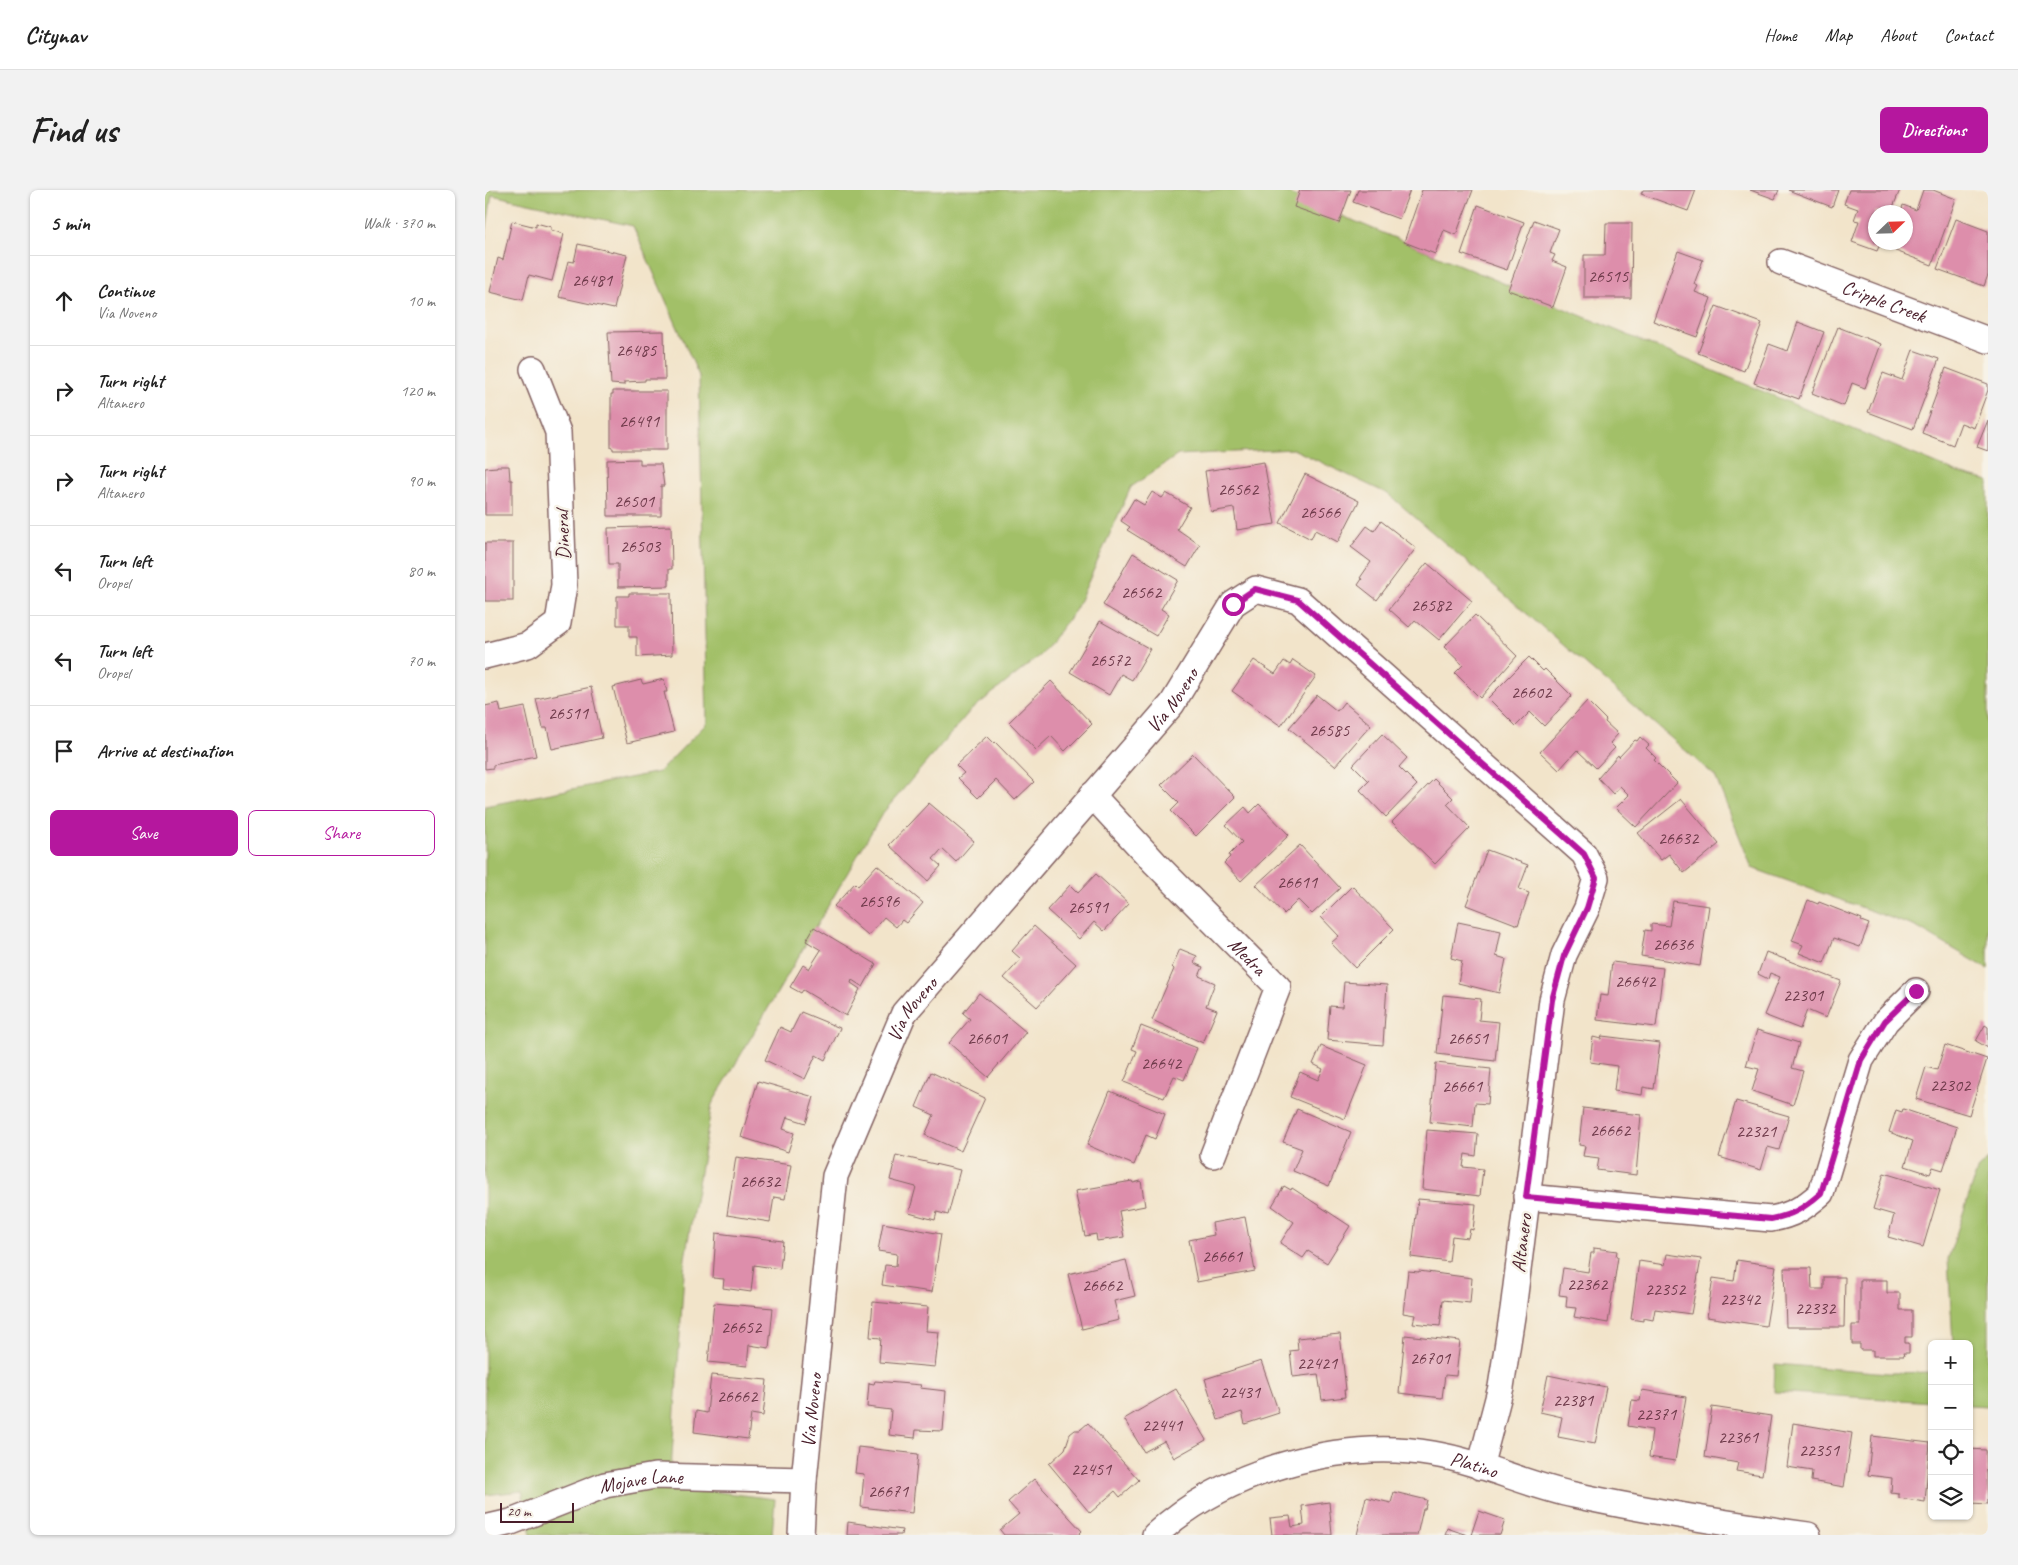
<!DOCTYPE html>
<meta charset="utf-8">
<style>
body{margin:0;font-family:Caveat,sans-serif;background:#f2f2f2;color:#222}
.controls{position:absolute;right:15px;bottom:15px;display:grid;overflow:hidden;border-radius:8px;box-shadow:0 1px 4px #0004}
.controls button{width:45px;height:45px;display:grid;place-items:center;padding:0;border:0;border-bottom:1px solid #e0e0e0;background:#fff;color:#222;font:25px sans-serif}
.compass{position:absolute;left:1383px;top:15px;width:45px;height:45px;border-radius:50%;background:#fff;box-shadow:0 1px 4px #0004;rotate:67deg}
.scale{position:absolute;left:15px;bottom:12px;width:74px;box-sizing:border-box;padding-left:5px;border:2px solid #4a1f2b;border-top:0;font-size:14px;line-height:18px;white-space:nowrap;color:#4a1f2b;-webkit-text-stroke:4px #f7f3e8;paint-order:stroke}
.stop{position:absolute;width:15px;height:15px;margin:-11px;border:4px solid #b5179e;border-radius:50%;background:#fff}
.stop.end{background:#b5179e;border-color:#fff;box-shadow:0 1px 5px #0008}
.list{margin:0;padding:0;list-style:none}
h2{display:flex;justify-content:space-between;align-items:center;height:65px;margin:0;padding:0 20px;font-size:21px}
h2 small{font-size:16px;font-weight:400;color:#767676}
.list li{display:grid;grid-template-columns:32px 1fr auto;gap:15px;align-items:center;box-sizing:border-box;height:90px;padding:0 20px;border-top:1px solid #e0e0e0}
.list b{display:block;font-size:19px;white-space:nowrap}
.list p{margin:0;font-size:16px;white-space:nowrap;color:#767676}
.list em{font-size:16px;font-style:normal;color:#767676}
.actions{display:flex;gap:10px;padding:15px 20px}
.actions a{flex:1;padding:11px 0;border:1px solid #b5179e;border-radius:8px;text-align:center;font-size:18px;color:#b5179e}
.actions .main{background:#b5179e;color:#fff}
.icon{flex:none;width:28px;height:28px;fill:none;stroke:currentColor;stroke-width:2;stroke-linecap:round;stroke-linejoin:round}
.map{position:relative;flex:none;width:1503px;height:1345px;overflow:hidden;border-radius:8px}
header{display:flex;align-items:center;gap:30px;box-sizing:border-box;height:70px;padding:0 25px;background:#fff;border-bottom:1px solid #e0e0e0}
header strong{font-size:24px}
nav{display:flex;gap:28px;margin-inline-start:auto;font-size:18px}
.intro{display:flex;align-items:center;justify-content:space-between;box-sizing:border-box;height:120px;padding:0 30px}
h1{margin:0;font-size:35px}
.button{padding:12px 22px;border-radius:8px;background:#b5179e;color:#fff;font-size:18px;font-weight:700}
main{display:flex;gap:30px;padding:0 30px}
aside{flex:1;background:#fff;border-radius:8px;box-shadow:0 1px 4px #0004}
.map>svg:first-child{display:block}
.green{fill:#a2c067;stroke:#767049}
.building{fill:#dd8eab}
.lines{fill:none;stroke-linecap:round;stroke-linejoin:round}
.street-casing{stroke:#856463;stroke-width:28}
.street{stroke:#fff;stroke-width:25}
.route{stroke:#b5179e;stroke-width:6}
.labels{text-anchor:middle;stroke-width:5;stroke-linejoin:round;paint-order:stroke}
.number-label{font-size:18px;fill:#6f3b4b}
.street-label{font-size:20px;fill:#4a1f2b;stroke:#f7f3e8}
</style>
<header>
<strong>Citynav</strong>
<nav><a>Home</a><a>Map</a><a>About</a><a>Contact</a></nav>
</header>
<div class="intro"><h1>Find us</h1><a class="button">Directions</a></div>
<main>
<aside>
<h2>5 min<small>Walk · 370 m</small></h2>
<ul class="list">
<li><svg class="icon" aria-label="ahead" viewBox="0 0 24 24"><path d="M12 20V5M6 11l6-6 6 6"/></svg><div><b>Continue</b><p>Via Noveno</p></div><em>10 m</em></li>
<li><svg class="icon" aria-label="right" viewBox="0 0 24 24"><path d="M7 20v-9h11M14 6l5 5-5 5"/></svg><div><b>Turn right</b><p>Altanero</p></div><em>120 m</em></li>
<li><svg class="icon" aria-label="right" viewBox="0 0 24 24"><path d="M7 20v-9h11M14 6l5 5-5 5"/></svg><div><b>Turn right</b><p>Altanero</p></div><em>90 m</em></li>
<li><svg class="icon" aria-label="left" viewBox="0 0 24 24"><path d="M17 20v-9H6M10 6l-5 5 5 5"/></svg><div><b>Turn left</b><p>Oropel</p></div><em>80 m</em></li>
<li><svg class="icon" aria-label="left" viewBox="0 0 24 24"><path d="M17 20v-9H6M10 6l-5 5 5 5"/></svg><div><b>Turn left</b><p>Oropel</p></div><em>70 m</em></li>
<li><svg class="icon" aria-label="arrive" viewBox="0 0 24 24"><path d="M6 21V4h12l-3 4 3 4H6"/></svg><div><b>Arrive at destination</b></div></li>
</ul>
<div class="actions"><a class="main">Save</a><a>Share</a></div>
</aside>
<div class="map">
<svg width="1503" height="1345" viewBox="0 0 1503 1345">
<rect width="100%" height="100%" fill="#f7f3e8"/>
<filter id="ink" filterUnits="userSpaceOnUse"><feTurbulence type="fractalNoise" baseFrequency=".02" numOctaves="2"/><feDisplacementMap in="SourceGraphic" scale="10" xChannelSelector="R" yChannelSelector="G"/><feConvolveMatrix kernelMatrix="1 2 1 2 8 2 1 2 1" color-interpolation-filters="sRGB"/></filter>
<filter id="wash" filterUnits="userSpaceOnUse"><feTurbulence type="fractalNoise" baseFrequency=".0096" numOctaves="4" result="noise"/><feDisplacementMap in="SourceGraphic" scale="20" xChannelSelector="R" yChannelSelector="G"/><feGaussianBlur stdDeviation="1.12" result="paint"/><feColorMatrix in="noise" values="0 0 0 0 0 0 0 0 0 0 0 0 0 0 0 0 0 1.4 0 .05"/><feComposite in="paint" operator="in"/></filter>
<g filter="url(#wash)">
<rect width="100%" height="100%" fill="#f2e4ca"/>
<g class="green">
<polygon points="0,0 795,0 1471,282 1503,291 1503,779 1431,737 1267,678 1230,586 903,304 808,259 693,265 646,297 591,419 556,465 485,521 397,624 227,914 200,1068 185,1296 290,1309 287,1345 46,1345 37,1301 0,1305 0,616 174,582 222,533 214,186 148,36 7,5 0,49"/>
<polygon points="1503,969 1503,1216 1484,1215 1484,1154 1468,1154 1463,1069 1493,978"/>
<polygon points="1290,1174 1404,1183 1447,1182 1447,1212 1289,1202"/>
</g>
<g id="blocks">
<g class="building">
<polygon points="815,0 866,0 854,33 809,17"/>
<polygon points="873,0 925,0 914,29 868,12"/>
<polygon points="937,0 988,0 971,45 959,40 950,64 919,52"/>
<polygon points="1158,0 1211,0 1203,21 1156,4"/>
<polygon points="1265,0 1294,0 1290,9"/>
<polygon points="1303,0 1353,0 1347,17"/>
<polygon points="1364,0 1415,0 1406,22 1390,22 1390,52 1396,52 1392,61 1367,52 1374,31 1369,30 1373,19 1359,14"/>
<polygon points="1438,0 1448,0 1471,9 1447,75 1403,58 1405,52 1420,52 1420,22 1416,22 1418,15 1431,20"/>
<polygon points="993,15 1039,32 1022,80 976,64"/>
<polygon points="1471,29 1503,41 1503,85 1499,96 1452,79"/>
<polygon points="1049,30 1074,39 1065,63 1070,65 1067,71 1082,77 1068,117 1023,100"/>
<polygon points="27,31 51,37 51,33 66,37 66,40 79,44 67,91 44,85 38,110 5,102 13,68 18,70"/>
<polygon points="1121,33 1147,33 1146,108 1099,108 1099,65 1120,65"/>
<polygon points="93,54 142,65 129,119 74,107 83,71 89,72"/>
<polygon points="1193,61 1218,70 1209,94 1213,96 1210,102 1226,108 1212,147 1168,131"/>
<polygon points="1231,116 1277,133 1259,181 1213,163"/>
<polygon points="1313,132 1339,142 1314,209 1269,193 1284,154 1303,161"/>
<polygon points="1353,137 1396,154 1380,198 1367,193 1359,216 1327,203"/>
<polygon points="179,141 180,189 160,189 160,191 139,192 139,195 126,194 123,142"/>
<polygon points="1428,160 1454,169 1428,239 1383,222 1398,183 1417,190"/>
<polygon points="1461,178 1503,194 1503,200 1489,238 1476,233 1468,255 1437,243"/>
<polygon points="128,201 182,201 182,260 128,260 128,258 126,258 126,204 128,204"/>
<polygon points="1503,230 1503,261 1492,257"/>
<polygon points="155,269 155,274 176,274 179,296 176,296 176,326 123,326 122,270"/>
<polygon points="779,272 790,334 752,340 749,318 726,322 720,281"/>
<polygon points="12,276 24,276 25,290 27,290 27,325 0,325 0,278 12,277"/>
<polygon points="820,284 874,311 853,352 830,340 826,349 795,333"/>
<polygon points="667,302 677,308 681,303 705,317 692,339 715,355 702,377 642,340 645,337 636,331 649,309 659,315"/>
<polygon points="896,331 931,358 892,410 873,395 877,389 875,388 886,372 866,357 882,336 889,341"/>
<polygon points="186,336 187,379 184,379 184,396 133,397 133,374 124,374 123,338"/>
<rect x="0" y="353" width="28" height="58"/>
<polygon points="648,363 693,390 676,419 684,424 671,446 618,415"/>
<polygon points="942,373 987,411 954,450 930,430 924,437 904,419"/>
<polygon points="144,403 186,403 187,465 152,467 152,447 144,447 144,435 132,435 132,406 144,406"/>
<polygon points="990,425 1032,466 995,508 970,483 978,475 959,457"/>
<polygon points="615,431 665,459 647,490 636,484 624,505 585,482"/>
<polygon points="1044,467 1058,481 1060,479 1087,506 1059,536 1045,522 1031,536 1003,508"/>
<polygon points="769,470 790,484 799,471 805,475 808,470 831,486 796,536 747,501"/>
<polygon points="179,489 182,502 179,502 189,542 142,553 128,497 156,490 158,494"/>
<polygon points="566,491 607,534 580,561 566,546 551,560 524,532"/>
<polygon points="106,497 117,548 67,559 62,538 58,538 51,509"/>
<polygon points="832,505 852,521 859,512 886,535 850,576 804,538"/>
<polygon points="1102,511 1121,530 1120,532 1133,544 1125,553 1130,558 1111,578 1092,560 1074,580 1055,562"/>
<polygon points="14,513 16,522 40,517 51,566 8,575 8,578 0,579 0,516"/>
<polygon points="897,544 922,568 914,577 932,595 901,627 875,600 884,591 868,575"/>
<polygon points="502,546 509,553 510,552 549,592 530,610 511,590 493,608 473,588 479,583 471,575"/>
<polygon points="1155,547 1164,555 1161,558 1171,568 1169,570 1192,593 1151,637 1131,618 1144,605 1135,596 1128,604 1113,588 1133,565 1134,567 1150,550 1152,551"/>
<polygon points="708,564 750,607 711,646 686,621 694,613 676,595"/>
<polygon points="949,589 968,608 962,614 985,638 950,674 907,632"/>
<polygon points="1196,609 1234,654 1199,683 1184,664 1176,670 1153,643"/>
<polygon points="444,613 489,651 471,672 457,659 448,669 456,676 443,691 404,655"/>
<polygon points="774,614 804,645 756,691 739,673 745,667 744,665 757,652 741,635 760,617 765,623"/>
<polygon points="815,655 855,698 827,724 813,710 799,724 771,695"/>
<polygon points="1002,660 1043,675 1034,699 1044,703 1033,735 981,715"/>
<polygon points="392,675 438,713 421,733 417,730 411,737 399,727 383,746 349,716 370,693 373,696"/>
<polygon points="611,684 644,714 619,741 609,732 594,749 562,720 585,695 593,703"/>
<polygon points="867,696 909,739 870,778 846,753 854,746 836,727"/>
<polygon points="1323,710 1333,714 1334,712 1377,729 1376,731 1384,734 1375,757 1349,748 1339,773 1314,763 1318,755 1307,751"/>
<polygon points="1188,711 1224,716 1215,776 1156,766 1160,740 1166,741 1166,734 1184,736"/>
<polygon points="973,732 1016,741 1011,766 1021,769 1014,803 973,793 977,771 966,768"/>
<polygon points="549,736 591,774 552,817 519,788 536,769 527,761"/>
<polygon points="329,737 391,774 378,797 367,790 366,793 375,799 361,826 318,800 316,803 305,797 318,775 324,779 336,760 321,751"/>
<polygon points="695,759 712,766 709,773 718,777 714,786 730,793 721,816 732,820 718,853 667,830 689,779 687,777"/>
<polygon points="1281,762 1356,791 1341,828 1322,820 1315,839 1279,825 1295,787 1285,783 1283,789 1273,784"/>
<polygon points="1127,772 1178,778 1171,837 1112,830 1115,805 1123,806"/>
<polygon points="859,792 902,795 898,855 842,850 845,816 857,817"/>
<polygon points="494,803 541,842 503,887 464,853 485,829 478,823"/>
<polygon points="958,805 996,809 994,830 1014,832 1010,871 952,864"/>
<polygon points="316,822 355,838 340,870 331,865 320,889 280,870 295,837 306,842"/>
<polygon points="1500,835 1503,837 1503,858 1491,851"/>
<polygon points="656,836 712,858 699,890 689,886 679,908 639,892 652,861 647,859"/>
<polygon points="1272,840 1314,853 1307,878 1318,881 1308,915 1267,901 1274,879 1261,876"/>
<polygon points="1117,846 1175,853 1169,899 1158,897 1157,905 1129,901 1132,876 1105,872 1108,847 1116,849"/>
<polygon points="1460,855 1502,869 1484,925 1431,909 1441,877 1452,880"/>
<polygon points="836,856 882,875 860,929 805,907 815,882 833,890 838,879 828,874"/>
<polygon points="951,873 1006,879 1003,914 990,913 988,937 945,932"/>
<polygon points="446,882 500,908 476,961 440,945 449,925 431,917"/>
<polygon points="273,891 329,907 321,933 302,927 298,939 309,943 303,962 256,947"/>
<polygon points="625,901 680,924 670,949 661,945 649,975 602,955"/>
<polygon points="1251,911 1304,926 1294,960 1283,957 1276,980 1234,967"/>
<polygon points="1098,918 1156,925 1151,985 1112,980 1114,968 1098,966 1100,956 1094,955"/>
<polygon points="812,919 866,942 844,996 808,981 817,959 798,952"/>
<polygon points="1418,919 1472,937 1458,980 1448,977 1445,984 1420,976 1428,951 1404,942 1411,920 1417,922"/>
<polygon points="942,940 993,944 991,966 980,964 978,977 998,979 995,1006 937,999"/>
<polygon points="411,965 475,980 463,1025 452,1022 450,1030 424,1023 431,997 405,990"/>
<polygon points="251,967 306,975 300,1009 289,1007 285,1032 242,1025"/>
<polygon points="1399,983 1455,1000 1438,1057 1403,1047 1409,1025 1388,1019"/>
<polygon points="647,991 648,993 656,991 660,1016 634,1021 639,1047 612,1051 611,1044 600,1046 590,1001"/>
<polygon points="799,996 806,1000 807,998 865,1036 842,1073 823,1061 818,1068 795,1053 809,1032 787,1016"/>
<polygon points="933,1009 991,1014 988,1040 985,1039 983,1048 967,1046 964,1072 926,1067"/>
<polygon points="760,1027 770,1081 712,1092 704,1050 729,1045 727,1033"/>
<polygon points="398,1033 456,1044 447,1102 397,1095 400,1075 411,1076 412,1064 393,1061"/>
<polygon points="231,1043 298,1051 295,1079 269,1075 266,1102 238,1098 239,1089 228,1088"/>
<polygon points="1109,1058 1132,1061 1131,1067 1133,1067 1123,1133 1089,1127 1091,1118 1081,1117 1082,1106 1074,1105 1078,1078 1103,1082 1106,1063 1109,1063"/>
<polygon points="1182,1064 1216,1069 1206,1124 1170,1119 1168,1130 1158,1128 1158,1131 1146,1129 1154,1071 1180,1075"/>
<polygon points="641,1070 650,1106 629,1111 634,1130 597,1139 583,1084"/>
<polygon points="1252,1070 1291,1076 1281,1136 1222,1127 1228,1088 1249,1091"/>
<polygon points="1299,1078 1326,1078 1327,1099 1339,1099 1339,1087 1360,1087 1359,1137 1301,1137"/>
<polygon points="923,1081 934,1082 934,1081 987,1088 985,1113 958,1110 955,1136 928,1133 930,1125 918,1123"/>
<polygon points="1375,1090 1402,1090 1402,1103 1415,1103 1415,1120 1427,1120 1427,1147 1420,1147 1420,1153 1424,1153 1424,1163 1418,1163 1419,1166 1388,1166 1388,1160 1375,1160 1375,1154 1367,1154 1367,1135 1375,1135"/>
<polygon points="388,1112 443,1117 441,1141 454,1142 450,1177 394,1172 396,1148 385,1147"/>
<polygon points="229,1113 288,1118 284,1158 264,1155 262,1176 223,1172"/>
<polygon points="855,1144 861,1200 859,1200 860,1207 837,1210 833,1184 808,1187 805,1161 813,1160 812,1148"/>
<polygon points="920,1145 975,1151 971,1186 960,1185 957,1208 914,1203"/>
<polygon points="776,1171 794,1223 760,1234 757,1222 733,1230 720,1189"/>
<polygon points="226,1185 282,1190 278,1226 266,1224 263,1249 209,1242 211,1221 222,1223"/>
<polygon points="1063,1185 1121,1197 1110,1254 1073,1247 1077,1227 1055,1222"/>
<polygon points="390,1191 436,1195 435,1198 461,1201 458,1241 431,1240 430,1248 404,1245 406,1220 382,1217 384,1193 389,1194"/>
<polygon points="691,1199 721,1250 689,1268 679,1251 659,1262 639,1229"/>
<polygon points="1157,1200 1201,1207 1190,1271 1164,1267 1167,1240 1143,1236 1147,1210 1155,1211"/>
<polygon points="1227,1217 1286,1226 1277,1285 1251,1281 1253,1273 1220,1267"/>
<polygon points="603,1233 654,1290 635,1307 630,1301 605,1323 564,1274 580,1259 585,1244 590,1240 595,1240"/>
<polygon points="1308,1233 1367,1243 1359,1297 1326,1291 1327,1281 1302,1277"/>
<polygon points="1387,1246 1445,1253 1440,1312 1414,1308 1414,1304 1406,1303 1407,1288 1383,1285"/>
<polygon points="373,1257 433,1264 427,1323 376,1317 379,1284 370,1283"/>
<polygon points="1484,1259 1501,1260 1503,1314 1486,1313 1487,1302 1484,1302"/>
<polygon points="549,1289 597,1341 593,1345 519,1345 515,1340 534,1324 523,1312"/>
<polygon points="909,1302 942,1310 940,1319 938,1319 932,1345 872,1345 881,1307 906,1313"/>
<polygon points="844,1312 847,1345 787,1345 785,1328 805,1326 807,1337 819,1335 817,1316"/>
<polygon points="994,1321 1020,1330 1015,1345 986,1345"/>
<polygon points="363,1332 417,1340 416,1345 362,1345"/>
<polygon points="962,1338 982,1345 960,1345"/>
</g>
</g>
</g>
<g filter="url(#ink)">
<use href="#blocks" fill-opacity="0" stroke="#856463" stroke-width="1"/>
<g class="lines">
<defs>
<g id="street">
<path id="s1" d="M1296 72 1503 150"/>
<polyline points="0,466 43,455 73,433 79,395 73,242 48,179"/>
<path id="s2" d="M607 605 670 673 793 797 728 965"/>
<path d="M1041 1007 1286 1029C1308 1025 1319 1018 1336 1003L1376 870 1401 831 1431 801"/>
<path id="s3" d="M0 1338 26 1332 120 1295 170 1286 319 1290"/>
<path id="s4" d="M316 1345 319 1290 350 986 419 823 687 514 748 414 771 399 813 410 1099 664 1111 688 1102 718 1079 765 1067 810 1028 1120 1016 1197 995 1277"/>
<path id="s5" d="M670 1345C739 1281 855 1248 948 1264 996 1272 1041 1295 1089 1305 1167 1322 1245 1334 1323 1345"/>
</g>
</defs>
<use href="#street" class="street-casing"/>
<use href="#street" class="street"/>
</g>
</g>
<g class="lines" filter="url(#ink)">
<path class="route" d="M748 414 770 399 813 410 1099 664 1111 688 1102 718 1079 766 1067 810 1041 1007 1286 1029C1308 1025 1319 1018 1336 1003L1376 870 1400 831 1431 801"/>
</g>
<g class="labels">
<g class="number-label">
<text x="1123" y="92">26515</text>
<text x="107" y="96">26481</text>
<text x="151" y="166">26485</text>
<text x="154" y="237">26491</text>
<text x="753" y="305">26562</text>
<text x="149" y="317">26501</text>
<text x="835" y="328">26566</text>
<text x="155" y="362">26503</text>
<text x="656" y="408">26562</text>
<text x="946" y="421">26582</text>
<text x="625" y="476">26572</text>
<text x="1046" y="508">26602</text>
<text x="83" y="529">26511</text>
<text x="844" y="546">26585</text>
<text x="1193" y="654">26632</text>
<text x="812" y="698">26611</text>
<text x="394" y="717">26596</text>
<text x="603" y="723">26591</text>
<text x="1188" y="760">26636</text>
<text x="1150" y="797">26642</text>
<text x="1318" y="811">22301</text>
<text x="502" y="854">26601</text>
<text x="983" y="854">26651</text>
<text x="676" y="879">26642</text>
<text x="1465" y="901">22302</text>
<text x="977" y="902">26661</text>
<text x="1125" y="946">26662</text>
<text x="1271" y="947">22321</text>
<text x="275" y="997">26632</text>
<text x="737" y="1072">26661</text>
<text x="1102" y="1100">22362</text>
<text x="617" y="1101">26662</text>
<text x="1180" y="1105">22352</text>
<text x="1255" y="1115">22342</text>
<text x="1330" y="1124">22332</text>
<text x="256" y="1143">26652</text>
<text x="945" y="1174">26701</text>
<text x="832" y="1179">22421</text>
<text x="755" y="1208">22431</text>
<text x="252" y="1212">26662</text>
<text x="1088" y="1216">22381</text>
<text x="1171" y="1230">22371</text>
<text x="677" y="1241">22441</text>
<text x="1253" y="1253">22361</text>
<text x="1334" y="1266">22351</text>
<text x="606" y="1285">22451</text>
<text x="403" y="1307">26671</text>
</g>
<g class="street-label">
<text dy="7" stroke="none"><textPath href="#s1" startOffset="110">Cripple Creek</textPath></text>
<text transform="translate(77 345) rotate(-92)" y="7">Dineral</text>
<text dy="7" stroke="none"><textPath href="#s4" startOffset="950">Via Noveno</textPath></text>
<text dy="7" stroke="none"><textPath href="#s2" startOffset="224">Medra</textPath></text>
<text dy="7" stroke="none"><textPath href="#s4" startOffset="545">Via Noveno</textPath></text>
<text transform="translate(1036 1053) rotate(-83)" y="7">Altanero</text>
<text dy="7" stroke="none"><textPath href="#s4" startOffset="125">Via Noveno</textPath></text>
<text dy="7" stroke="none"><textPath href="#s5" startOffset="341">Platino</textPath></text>
<text dy="7" stroke="none"><textPath href="#s3" startOffset="164">Mojave Lane</textPath></text>
</g>
</g>
</svg>
<div class="controls">
<button>+</button>
<button>−</button>
<button><svg class="icon" aria-label="locate" viewBox="0 0 24 24"><circle cx="12" cy="12" r="6"/><path d="M12 2v4M12 18v4M2 12h4M18 12h4"/></svg></button>
<button><svg class="icon" aria-label="layers" viewBox="0 0 24 24"><path d="M12 4l9 5-9 5-9-5zM3 14l9 5 9-5"/></svg></button>
</div>
<svg class="compass" viewBox="-18 -18 36 36"><path d="M0-13l5 13h-10z" fill="#e53935"/><path d="M0 13l5-13h-10z" fill="#767676"/></svg>
<div class="scale">20 m</div>
<div class="stop" style="left:748px;top:414px"></div>
<div class="stop end" style="left:1431px;top:801px"></div>
</div>
</main>
